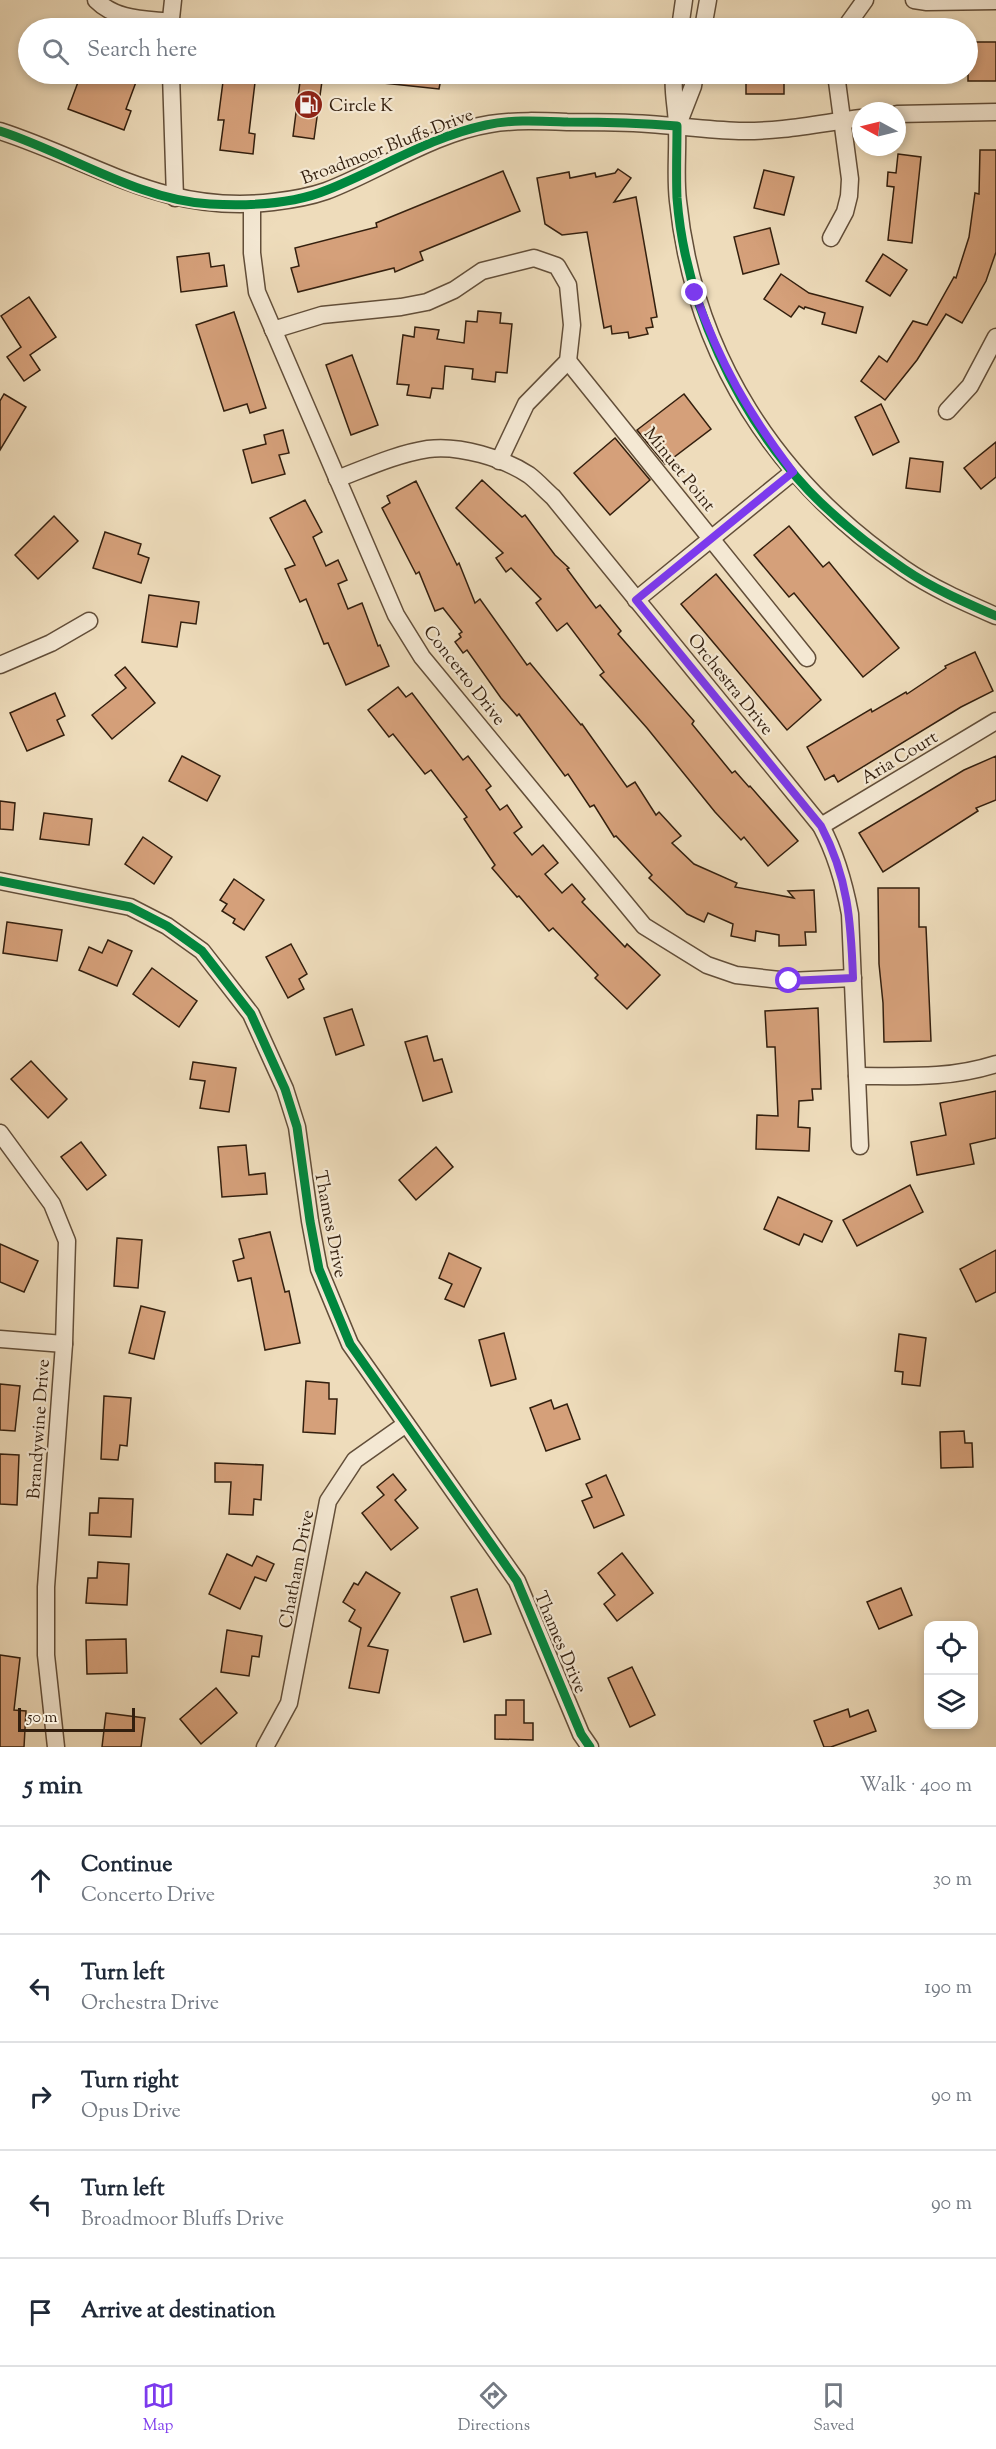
<!DOCTYPE html>
<meta charset="utf-8">
<style>
body{margin:0;font-family:"Sorts Mill Goudy",serif;background:#f2f2f3;color:#1f2937}
.controls{position:absolute;right:18px;bottom:18px;display:grid;overflow:hidden;border-radius:12px;box-shadow:0 3px 9px #0003}
.controls button{width:54px;height:54px;display:grid;place-items:center;padding:0;border:0;border-bottom:2px solid #e0e1e3;background:#fff;color:#1f2937;font:30px sans-serif}
.compass{position:absolute;left:852px;top:102px;width:54px;height:54px;border-radius:50%;background:#fff;box-shadow:0 3px 9px #0003;rotate:277deg}
.scale{position:absolute;left:18px;bottom:15px;width:117px;box-sizing:border-box;padding-left:6px;border:3px solid #331f0e;border-top:0;font-size:16px;line-height:21px;white-space:nowrap;color:#331f0e;-webkit-text-stroke:4px #f4e8d3;paint-order:stroke}
.stop{position:absolute;width:18px;height:18px;margin:-14px;border:4px solid #7c3aed;border-radius:50%;background:#fff}
.stop.end{background:#7c3aed;border-color:#fff;box-shadow:0 2px 6px #0008}
.list{margin:0;padding:0;list-style:none}
h2{display:flex;justify-content:space-between;align-items:center;height:78px;margin:0;padding:0 24px;font-size:26px}
h2 small{font-size:20px;font-weight:400;color:#747a83}
.list li{display:grid;grid-template-columns:39px 1fr auto;gap:18px;align-items:center;box-sizing:border-box;height:108px;padding:0 24px;border-top:2px solid #e0e1e3}
.list b{display:block;font-size:22px;white-space:nowrap}
.list p{margin:0;font-size:20px;white-space:nowrap;color:#747a83}
.list em{font-size:20px;font-style:normal;color:#747a83}
.icon{flex:none;width:33px;height:33px;fill:none;stroke:currentColor;stroke-width:2;stroke-linecap:round;stroke-linejoin:round}
.map{position:relative;flex:none;width:996px;height:1747px;overflow:hidden}
.search{position:absolute;background:#fff;box-shadow:0 3px 9px #0003;left:18px;right:18px;top:18px;height:66px;display:flex;align-items:center;gap:15px;box-sizing:border-box;padding:0 21px;border-radius:33px;color:#747a83;font-size:22px}
.sheet{height:618px;background:#fff}
nav{display:flex;justify-content:space-around;align-items:center;box-sizing:border-box;height:84px;border-top:2px solid #e0e1e3;background:#fff;font-size:16px;color:#747a83}
nav a{display:grid;justify-items:center;gap:3px}
nav .on{color:#7c3aed}
.map>svg:first-child{display:block}
.building{fill:#d5a07a;stroke:#331f0e;stroke-width:1.5}
.lines{fill:none;stroke-linecap:round;stroke-linejoin:round}
.minor-casing{stroke:#624e39;stroke-width:19}
.minor{stroke:#f4e8d3;stroke-width:16}
.cycleway-casing{stroke:#f4e8d3;stroke-width:13}
.cycleway{stroke:#00873e;stroke-width:9}
.route{stroke:#7c3aed;stroke-width:8}
.labels{text-anchor:middle;stroke-width:4.5;stroke-linejoin:round;paint-order:stroke}
.poi-label{font-size:18px;fill:#331f0e;stroke:#f4e8d3;text-anchor:start}
.street-label{font-size:18px;fill:#331f0e;stroke:#f4e8d3}
</style>
<div class="map">
<svg width="996" height="1747" viewBox="0 0 996 1747">
<rect width="100%" height="100%" fill="#eedcbb"/>
<filter id="stains"><feTurbulence type="fractalNoise" baseFrequency=".00333" numOctaves="4"/><feColorMatrix values="0 0 0 0 .2 0 0 0 0 .09 0 0 0 0 .02 0 0 0 .5 -.17"/></filter>
<radialGradient id="worn" r=".72"><stop offset=".6" stop-color="#630" stop-opacity="0"/><stop offset="1" stop-color="#630" stop-opacity=".3"/></radialGradient>
<g class="building">
<rect x="968" y="42" width="28" height="39"/>
<polygon points="81,74 139,74 126,109 131,111 124,130 68,109"/>
<polygon points="224,74 256,74 249,133 255,134 253,154 220,150 224,120 218,120"/>
<polygon points="301,74 323,74 314,139 293,136"/>
<polygon points="375,74 442,74 439,89 374,82"/>
<rect x="746" y="74" width="38" height="20"/>
<polygon points="980,150 996,150 996,252 986,281 962,323 946,314 917,360 885,400 861,381 879,356 887,362 913,321 927,325 954,277 956,278 969,237 975,193 979,194"/>
<polygon points="898,154 921,157 912,243 888,240 894,187 887,186 888,172 896,173"/>
<polygon points="618,169 631,178 614,202 636,197 657,317 651,318 653,327 646,328 648,334 629,338 628,332 612,334 611,326 604,328 587,232 562,235 545,224 537,178 569,172 570,178 595,173 596,177 615,173"/>
<polygon points="764,170 794,177 784,215 754,208"/>
<polygon points="503,171 520,211 420,252 423,260 395,272 394,268 298,292 291,268 299,266 295,248 377,227 376,223"/>
<polygon points="770,228 779,264 743,274 734,237"/>
<polygon points="209,253 211,267 224,265 227,286 181,292 177,257"/>
<polygon points="883,254 907,270 890,296 866,281"/>
<polygon points="781,274 809,293 863,307 856,333 822,324 825,313 805,307 804,309 799,306 791,317 764,299"/>
<polygon points="29,297 56,337 30,355 40,370 24,381 7,357 21,347 1,316"/>
<polygon points="478,311 501,313 500,323 512,324 507,373 496,372 495,382 472,379 473,369 445,366 443,389 432,388 430,398 407,395 409,385 397,384 403,335 414,337 415,327 439,330 437,339 464,343 466,321 477,322"/>
<polygon points="234,312 266,408 250,413 247,404 224,411 196,325"/>
<polygon points="352,355 378,425 351,435 326,365"/>
<polygon points="4,394 26,407 0,450 0,401"/>
<polygon points="684,394 711,429 665,464 637,430"/>
<polygon points="881,404 899,442 873,455 855,417"/>
<polygon points="283,430 289,453 279,455 285,474 252,483 243,450 266,444 264,435"/>
<polygon points="615,438 650,480 610,515 574,473"/>
<polygon points="996,442 996,477 981,489 964,468"/>
<polygon points="910,458 943,462 940,492 906,488"/>
<polygon points="482,480 522,517 525,515 555,555 569,568 567,569 596,608 600,605 621,631 618,634 694,721 692,724 732,773 735,771 749,787 750,786 798,841 768,866 744,837 741,840 715,812 647,728 600,675 604,672 567,623 557,631 536,603 541,599 511,568 506,572 496,558 503,553 456,508"/>
<polygon points="416,481 457,565 459,563 475,603 480,599 527,665 530,663 581,725 582,724 627,787 635,782 656,815 659,812 681,836 672,843 694,864 737,883 735,887 794,898 788,891 814,890 816,932 805,932 806,945 779,946 779,935 756,931 755,941 731,936 733,924 708,913 704,922 687,914 649,878 652,875 616,836 614,837 594,805 590,807 568,774 565,776 519,714 517,716 501,698 467,650 463,653 455,642 461,637 459,634 462,632 443,608 435,611 419,572 416,574 382,508 390,503 387,496"/>
<polygon points="305,500 322,532 313,537 326,566 338,560 347,580 338,584 348,609 362,603 378,646 380,645 389,666 346,685 328,643 324,644 306,599 300,602 285,569 295,565 270,518"/>
<polygon points="54,516 78,541 38,579 15,555"/>
<polygon points="789,526 823,567 829,562 899,648 863,677 794,593 789,597 754,555"/>
<polygon points="105,532 141,544 138,554 149,558 141,583 93,568"/>
<polygon points="716,574 821,700 787,730 681,604"/>
<polygon points="149,595 199,602 196,624 181,622 177,647 142,642"/>
<polygon points="975,652 993,691 961,707 838,782 834,775 825,780 807,747 871,709 872,712 906,692 907,694 946,668 945,666"/>
<polygon points="125,667 155,703 112,739 92,715 126,688 115,675"/>
<polygon points="398,687 406,697 412,693 463,760 468,756 491,786 486,790 500,810 507,805 522,827 514,833 532,855 543,845 558,863 545,874 562,893 572,884 585,899 582,902 625,947 627,944 660,975 627,1009 595,978 598,975 553,928 549,931 519,896 517,897 492,868 495,865 464,819 467,817 431,770 425,774 393,734 389,737 368,710"/>
<polygon points="55,693 65,716 57,720 64,735 27,751 10,713"/>
<polygon points="182,756 220,776 207,801 169,781"/>
<polygon points="996,756 996,800 976,808 978,811 883,872 859,833 964,770"/>
<polygon points="0,801 15,803 13,830 0,829"/>
<polygon points="44,813 92,819 89,845 40,839"/>
<polygon points="143,837 172,857 154,884 125,864"/>
<polygon points="234,879 264,900 244,930 233,923 235,919 222,911 227,904 220,900"/>
<polygon points="878,888 919,888 919,927 926,927 931,1041 884,1042 883,1003 879,964"/>
<polygon points="7,922 62,930 57,961 3,953"/>
<polygon points="108,940 132,951 117,986 79,970 89,947 102,953"/>
<polygon points="291,944 307,974 299,979 304,989 288,998 266,957"/>
<polygon points="152,968 197,1001 179,1027 133,994"/>
<polygon points="818,1008 821,1089 812,1089 813,1100 799,1101 798,1127 810,1128 809,1151 756,1149 757,1115 778,1116 775,1047 767,1047 765,1011"/>
<polygon points="352,1009 364,1045 336,1055 324,1018"/>
<polygon points="427,1036 434,1061 442,1059 452,1092 423,1101 405,1042"/>
<polygon points="31,1061 67,1099 48,1118 11,1079"/>
<polygon points="193,1062 236,1068 229,1112 200,1108 205,1081 190,1079"/>
<polygon points="996,1091 996,1138 970,1144 974,1164 917,1175 911,1142 946,1135 940,1103"/>
<polygon points="81,1142 106,1175 87,1190 61,1157"/>
<polygon points="246,1145 249,1175 265,1173 267,1194 222,1197 218,1147"/>
<polygon points="436,1147 453,1167 416,1200 399,1180"/>
<polygon points="910,1185 923,1212 857,1246 843,1220"/>
<polygon points="778,1197 832,1221 822,1242 804,1234 799,1245 764,1229"/>
<polygon points="270,1232 285,1292 289,1291 300,1343 265,1350 251,1278 238,1281 233,1261 244,1258 239,1239"/>
<polygon points="117,1238 142,1240 138,1288 114,1286"/>
<polygon points="0,1244 38,1261 24,1292 0,1282"/>
<polygon points="996,1250 996,1292 976,1302 960,1269"/>
<polygon points="449,1253 481,1268 464,1307 445,1299 452,1284 439,1278"/>
<polygon points="141,1306 165,1312 154,1359 129,1353"/>
<polygon points="504,1333 516,1379 491,1386 479,1340"/>
<polygon points="899,1334 926,1338 920,1386 902,1384 903,1372 895,1371"/>
<polygon points="306,1381 329,1383 329,1399 337,1399 335,1434 303,1432"/>
<polygon points="0,1384 20,1386 15,1431 0,1430"/>
<polygon points="104,1396 131,1398 127,1446 120,1445 118,1460 101,1459"/>
<polygon points="551,1400 554,1409 567,1404 580,1439 546,1451 530,1408"/>
<polygon points="964,1431 965,1443 972,1443 973,1467 941,1468 940,1432"/>
<polygon points="0,1454 19,1455 17,1505 0,1504"/>
<polygon points="215,1463 263,1465 261,1500 254,1499 253,1515 229,1514 231,1482 215,1482"/>
<polygon points="393,1474 406,1490 395,1500 418,1528 391,1550 362,1513 384,1495 377,1487"/>
<polygon points="606,1475 624,1515 594,1528 582,1501 592,1497 586,1484"/>
<polygon points="99,1498 133,1499 131,1537 89,1535 90,1513 98,1513"/>
<polygon points="622,1553 653,1593 617,1621 604,1604 615,1595 598,1573"/>
<polygon points="227,1554 252,1566 257,1556 274,1564 266,1581 255,1577 240,1609 209,1594"/>
<polygon points="98,1562 129,1564 127,1605 86,1603 88,1578 97,1578"/>
<polygon points="366,1572 400,1593 368,1646 388,1650 379,1693 349,1688 361,1628 349,1621 355,1610 343,1602 354,1583 358,1585"/>
<polygon points="901,1588 912,1615 879,1629 867,1602"/>
<polygon points="477,1589 491,1634 464,1642 451,1597"/>
<polygon points="227,1630 262,1636 259,1657 252,1656 249,1676 221,1672"/>
<polygon points="126,1639 127,1673 87,1674 86,1640"/>
<polygon points="0,1655 20,1658 14,1710 26,1711 24,1747 0,1747"/>
<polygon points="632,1667 655,1715 630,1727 608,1678"/>
<polygon points="216,1688 237,1713 201,1744 180,1719"/>
<polygon points="506,1700 524,1700 524,1723 533,1723 533,1740 495,1739 495,1715 506,1715"/>
<polygon points="848,1709 850,1717 868,1710 876,1731 831,1747 824,1747 814,1721"/>
<polygon points="106,1713 145,1718 141,1747 102,1747"/>
</g>
<g class="lines">
<defs>
<g id="minor">
<path d="M96 0C116 20 144 19 171 22"/>
<polyline points="914,0 927,2 996,1"/>
<polyline points="170,28 173,0"/>
<polyline points="680,28 684,0"/>
<polyline points="703,28 708,0"/>
<polyline points="845,28 865,0"/>
<polyline points="171,74 175,198"/>
<path d="M674 74C672 92 677 109 677 128 678 152 675 176 678 201 694 356 776 481 903 568 932 588 964 602 996 616"/>
<polyline points="897,114 996,112"/>
<polyline points="679,122 693,86 695,74"/>
<path d="M0 131C98 163 164 215 273 202 290 200 309 197 326 191 379 171 433 133 490 124 515 120 541 121 567 122 594 122 622 122 649 124 679 126 709 130 739 131 780 132 821 123 861 118"/>
<polyline points="252,204 252,253 257,292 396,615 422,657 644,926 707,965 736,975 789,981 853,978"/>
<polyline points="831,238 845,212 849,196 850,179 836,74"/>
<polyline points="273,330 322,315 401,307 427,302 454,290 482,271 534,258 557,266 568,285 572,325 568,361 526,404 499,461"/>
<polyline points="568,361 807,658"/>
<polyline points="947,411 970,386 996,337"/>
<path d="M337 479C366 468 396 454 428 449 460 445 503 458 529 475 537 481 545 490 553 497L821 826C836 854 844 882 850 914L860 1146"/>
<polyline points="636,600 793,472"/>
<polyline points="0,665 51,643 89,621"/>
<polyline points="821,826 996,721"/>
<polyline points="0,881 130,907 167,926 202,951 251,1014 285,1089 297,1127 310,1221 319,1269 350,1344 517,1581 581,1734 590,1747"/>
<path d="M857 1076C906 1076 949 1079 996 1064"/>
<polyline points="0,1133 52,1204 67,1241 64,1344 46,1587 46,1655 56,1747"/>
<polyline points="0,1339 64,1344"/>
<polyline points="265,1747 289,1703 328,1501 355,1460 406,1424"/>
</g>
</defs>
<use href="#minor" class="minor-casing"/>
<use href="#minor" class="minor"/>
<defs>
<g id="cycleway">
<path d="M0 131C68 153 138 200 210 204 248 206 291 205 327 190 380 169 430 137 486 125 513 119 541 121 568 122 605 122 641 123 677 126 677 150 676 174 677 198 685 303 737 414 809 491 837 520 870 546 904 569 932 588 964 602 996 616"/>
<polyline points="0,881 130,907 167,926 202,951 251,1014 285,1089 297,1127 310,1221 319,1269 350,1344 517,1581 581,1734 590,1747"/>
</g>
</defs>
<use href="#cycleway" class="cycleway-casing"/>
<use href="#cycleway" class="cycleway"/>
</g>
<g class="lines">
<path class="route" d="M695 293C720 363 748 413 793 472L636 600 821 826C848 877 851 922 853 978L789 981"/>
</g>
<defs>
<symbol id="fuel-disc" viewBox="-11 -11 22 22"><circle r="9.5" fill="#8f2418" stroke="#f4e8d3"/><path d="M-5.5-6h7V0h2V4h1.3V-2.5L3-4.5l.8-.8L6-3V5H2.5V1h-1V6h-7ZM-4.2-4.7v3.2H.2V-4.7Z" fill="#fff"/></symbol>
</defs>
<g fill-rule="evenodd">
<use href="#fuel-disc" x="292" y="88" width="33" height="33"/>
</g>
<g class="labels">
<g class="poi-label">
<text x="329" y="111">Circle K</text>
</g>
<g class="street-label">
<text transform="translate(387 146) rotate(-21)" y="6">Broadmoor Bluffs Drive</text>
<text transform="translate(680 469) rotate(51)" y="6">Minuet Point</text>
<text transform="translate(465 675) rotate(52)" y="6">Concerto Drive</text>
<text transform="translate(731 684) rotate(51)" y="6">Orchestra Drive</text>
<text transform="translate(899 757) rotate(-31)" y="6">Aria Court</text>
<text transform="translate(331 1224) rotate(79)" y="6">Thames Drive</text>
<text transform="translate(38 1429) rotate(-86)" y="6">Brandywine Drive</text>
<text transform="translate(296 1569) rotate(-79)" y="6">Chatham Drive</text>
<text transform="translate(561 1642) rotate(67)" y="6">Thames Drive</text>
</g>
</g>
<rect width="100%" height="100%" filter="url(#stains)"/>
<rect width="100%" height="100%" fill="url(#worn)"/>
</svg>
<div class="controls">
<button><svg class="icon" aria-label="locate" viewBox="0 0 24 24"><circle cx="12" cy="12" r="6"/><path d="M12 2v4M12 18v4M2 12h4M18 12h4"/></svg></button>
<button><svg class="icon" aria-label="layers" viewBox="0 0 24 24"><path d="M12 4l9 5-9 5-9-5zM3 14l9 5 9-5"/></svg></button>
</div>
<svg class="compass" viewBox="-18 -18 36 36"><path d="M0-13l5 13h-10z" fill="#e53935"/><path d="M0 13l5-13h-10z" fill="#747a83"/></svg>
<div class="scale">50 m</div>
<div class="stop" style="left:789px;top:981px"></div>
<div class="stop end" style="left:695px;top:293px"></div>
<div class="search"><svg class="icon" aria-label="search" viewBox="0 0 24 24"><circle cx="10" cy="10" r="6"/><path d="M15 15l6 6"/></svg>Search here</div>
</div>
<section class="sheet">
<h2>5 min<small>Walk · 400 m</small></h2>
<ul class="list">
<li><svg class="icon" aria-label="ahead" viewBox="0 0 24 24"><path d="M12 20V5M6 11l6-6 6 6"/></svg><div><b>Continue</b><p>Concerto Drive</p></div><em>30 m</em></li>
<li><svg class="icon" aria-label="left" viewBox="0 0 24 24"><path d="M17 20v-9H6M10 6l-5 5 5 5"/></svg><div><b>Turn left</b><p>Orchestra Drive</p></div><em>190 m</em></li>
<li><svg class="icon" aria-label="right" viewBox="0 0 24 24"><path d="M7 20v-9h11M14 6l5 5-5 5"/></svg><div><b>Turn right</b><p>Opus Drive</p></div><em>90 m</em></li>
<li><svg class="icon" aria-label="left" viewBox="0 0 24 24"><path d="M17 20v-9H6M10 6l-5 5 5 5"/></svg><div><b>Turn left</b><p>Broadmoor Bluffs Drive</p></div><em>90 m</em></li>
<li><svg class="icon" aria-label="arrive" viewBox="0 0 24 24"><path d="M6 21V4h12l-3 4 3 4H6"/></svg><div><b>Arrive at destination</b></div></li>
</ul>
</section>
<nav>
<a class="on"><svg class="icon" aria-label="map" viewBox="0 0 24 24"><path d="M3 6l6-2 6 2 6-2v14l-6 2-6-2-6 2zM9 4v14M15 6v14"/></svg>Map</a>
<a><svg class="icon" aria-label="directions" viewBox="0 0 24 24"><path d="M12 3l9 9-9 9-9-9zM9 14v-3h6M13 9l2 2-2 2"/></svg>Directions</a>
<a><svg class="icon" aria-label="saved" viewBox="0 0 24 24"><path d="M7 4h10v16l-5-4-5 4z"/></svg>Saved</a>
</nav>
